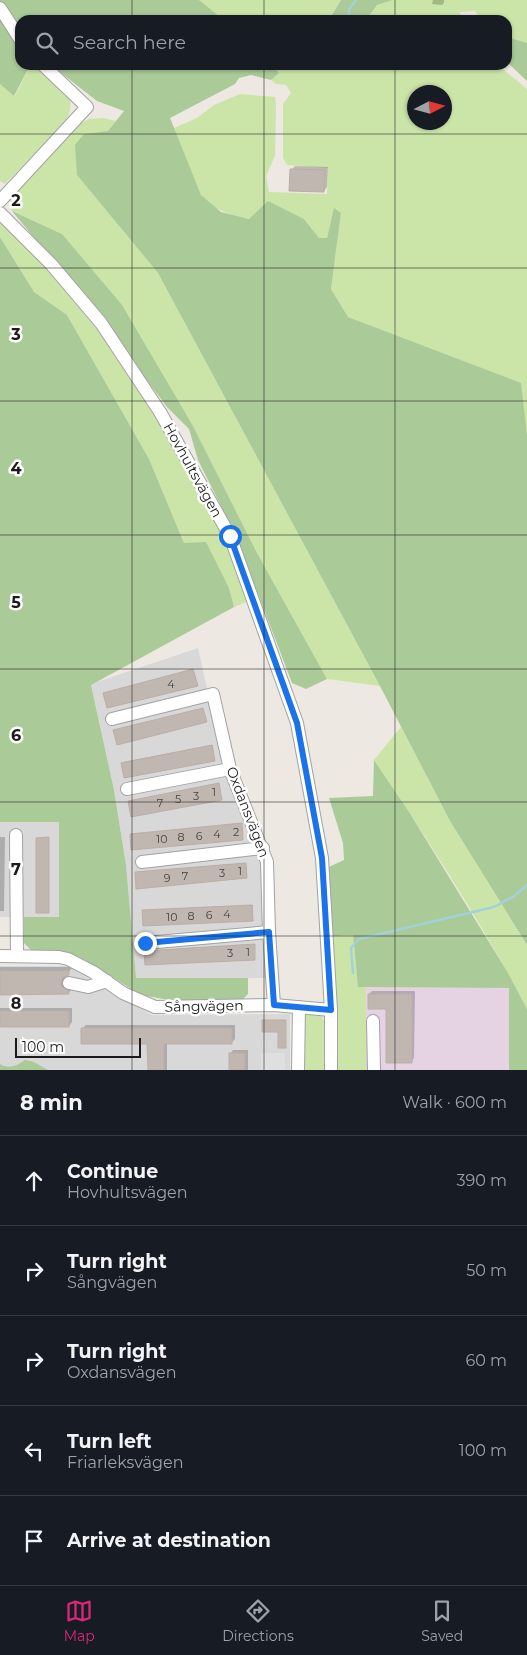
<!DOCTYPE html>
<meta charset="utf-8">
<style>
body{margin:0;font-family:Montserrat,sans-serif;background:#20242c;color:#f1f3f6}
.compass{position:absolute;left:407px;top:85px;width:45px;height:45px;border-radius:50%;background:#171b24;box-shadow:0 1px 4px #0004;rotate:84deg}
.scale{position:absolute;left:15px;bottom:12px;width:126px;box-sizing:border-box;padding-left:5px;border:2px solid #1b1b1b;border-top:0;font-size:14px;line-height:18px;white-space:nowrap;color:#1b1b1b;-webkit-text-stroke:4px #fff;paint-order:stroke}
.stop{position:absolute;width:15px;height:15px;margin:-11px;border:4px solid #1a73e8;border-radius:50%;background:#fff}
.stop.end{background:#1a73e8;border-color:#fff;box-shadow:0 1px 5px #0008}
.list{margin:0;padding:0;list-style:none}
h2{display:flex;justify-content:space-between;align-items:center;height:65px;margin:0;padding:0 20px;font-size:21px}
h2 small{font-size:16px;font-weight:400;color:#9ea1a6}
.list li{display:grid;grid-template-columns:32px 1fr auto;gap:15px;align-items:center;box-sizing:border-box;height:90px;padding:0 20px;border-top:1px solid #363941}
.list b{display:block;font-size:19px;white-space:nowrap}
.list p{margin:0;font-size:16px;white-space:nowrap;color:#9ea1a6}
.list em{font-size:16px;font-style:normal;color:#9ea1a6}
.icon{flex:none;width:28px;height:28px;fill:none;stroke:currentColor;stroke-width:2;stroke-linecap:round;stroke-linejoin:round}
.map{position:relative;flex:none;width:527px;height:1070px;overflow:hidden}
.search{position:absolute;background:#171b24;box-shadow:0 1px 4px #0004;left:15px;right:15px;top:15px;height:55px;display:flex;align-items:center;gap:12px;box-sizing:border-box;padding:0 18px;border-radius:15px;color:#9ea1a6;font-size:19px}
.sheet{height:515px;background:#171b24}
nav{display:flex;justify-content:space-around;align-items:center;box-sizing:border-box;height:70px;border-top:1px solid #363941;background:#171b24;font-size:14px;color:#9ea1a6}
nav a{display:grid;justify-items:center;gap:2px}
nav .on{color:#db2777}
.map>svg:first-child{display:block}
.residential{fill:#d9d8d8}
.industrial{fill:#e5d3e3}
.grass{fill:#cbe5a8;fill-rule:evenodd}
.forest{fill:#aaca97}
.parking{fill:#dfdfdf}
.shadow{fill:#0003}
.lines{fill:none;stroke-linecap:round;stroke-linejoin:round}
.stream{stroke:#a3d1d9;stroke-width:2.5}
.building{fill:#c1b7b1;stroke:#bdada4}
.minor-casing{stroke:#a2a2a2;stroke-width:14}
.minor{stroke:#fff;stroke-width:12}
.route{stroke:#1a73e8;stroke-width:6}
.grid{fill:none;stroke:#1b1b1b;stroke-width:1;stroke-opacity:0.55}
.labels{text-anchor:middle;stroke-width:5;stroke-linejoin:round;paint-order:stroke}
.number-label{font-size:11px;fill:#444240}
.street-label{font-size:14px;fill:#1b1b1b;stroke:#fff}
.grid-label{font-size:16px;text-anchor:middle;font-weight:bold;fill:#1b1b1b;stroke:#fff;stroke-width:5;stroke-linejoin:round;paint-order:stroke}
</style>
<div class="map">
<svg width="527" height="1070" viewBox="0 0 527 1070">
<rect width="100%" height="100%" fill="#ede8e1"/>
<g class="residential">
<polygon points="198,648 227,778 262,862 266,978 136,978 126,865 114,790 91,684"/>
<rect x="0" y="822" width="59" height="95"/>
<polygon points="0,966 67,966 152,1015 290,1014 290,1070 0,1070"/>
</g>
<polygon class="industrial" points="366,987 509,988 509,1070 366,1070"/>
<g class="grass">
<polygon points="199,0 341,0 332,15 334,20 224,20"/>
<polygon points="393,0 527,0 527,43 507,37 507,20 482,20 475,11 460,12 462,20 366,20 377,5"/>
<path d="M30 65H37C56 82 81 93 66 121L5 184 0 181V84L15 96Z"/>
<path d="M273 65H498L527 89V435L520 383 348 317 331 289 341 213 334 209 327 238H319L304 219C269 219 228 225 202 196 192 184 179 144 174 128L197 118 214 105 240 94 275 97 276 105 275 156 266 176 269 192 327 194 328 168 287 165 283 158V104L291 93 286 85 276 84 271 80 279 73ZM414 92H444V122H414Z"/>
<polygon points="103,118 116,121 108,131 84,134 77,175 158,273 380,686 327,679 257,553 193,426 62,234 12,211 10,200 75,126 89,119"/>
<path d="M0 223C19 228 35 253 47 267 132 364 204 480 249 601L234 607 229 588 184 543 149 459 67 315 34 292 0 237Z"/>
<path d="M401 727 450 821 527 945V1009C482 923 428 840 374 760Z"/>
<polygon points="353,935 358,987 366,987 366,1070 337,1070 333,936"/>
<path d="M307 1012 319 1013C331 1026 326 1053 326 1070H303L302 1016Z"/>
</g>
<g class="forest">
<polygon points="0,0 199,0 224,20 20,20 20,65 30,65 14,96 0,84"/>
<polygon points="341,0 393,0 377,5 366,20 334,20 332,15"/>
<polygon points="507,37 527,43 527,81 507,62"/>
<polygon points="51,65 273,65 279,73 271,80 251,75 239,78 235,84 170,118 201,195 221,212 249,219 268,201 304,219 319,238 327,238 334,208 341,213 331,289 348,317 521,383 527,435 527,945 450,821 380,686 158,273 77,175 75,145 84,134 108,131 124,111 97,101"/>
<polygon points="12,211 62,234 122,305 193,426 257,553 327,679 306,689 292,683 236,536 198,460 189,429 167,407 94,310"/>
<polygon points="0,237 34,292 67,315 149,459 184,543 206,542 229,588 234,607 91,685 114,790 126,865 136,978 248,978 248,994 242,1000 175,1001 141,995 80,957 65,953 33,952 24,943 24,917 59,917 59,822 0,822"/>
<polygon points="374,760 409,812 508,973 527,1009 527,1070 509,1070 509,988 358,987 353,935 333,936 328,871 329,867 344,860 343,843 329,798 373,796"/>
<path d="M25 1060 34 1062 48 1070H0V1064C9 1070 18 1065 25 1060Z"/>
</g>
<rect class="parking" x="261" y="1053" width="24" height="17"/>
<g class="shadow">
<polygon points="433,0 444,0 444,3 442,5 432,4"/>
<polygon points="295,166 328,167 327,187 324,191 292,169"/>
<polygon points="213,745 214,760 122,763 123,762"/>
<polygon points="0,837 5,837 4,911 0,911"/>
<polygon points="49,837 49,912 37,838"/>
<polygon points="246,863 247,877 137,872"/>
<polygon points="253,905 253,919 144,910"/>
<polygon points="255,944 255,959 146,951"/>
<polygon points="0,967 73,967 65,976 66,981 73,988 68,993 0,993"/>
<polygon points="372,991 415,991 414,1058 411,1062 388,1007 369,994"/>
<polygon points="0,1008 72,1008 72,1022 69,1026 0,1025"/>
<polygon points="86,1025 235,1025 235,1039 231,1043 167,1043 167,1070 149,1070 149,1043 82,1029"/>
<polygon points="233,1050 248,1050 248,1070 230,1070 230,1054"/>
</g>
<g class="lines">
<g class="stream">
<polyline points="349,16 349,9 356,0"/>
<polyline points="353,973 351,948 359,939 494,907 514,896 527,885"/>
</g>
</g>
<g class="building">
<polygon points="290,169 325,170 324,192 289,191"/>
<polygon points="193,669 198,686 107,708 103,693"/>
<polygon points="203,708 207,722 117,745 113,730"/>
<polygon points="212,745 215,761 124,778 121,763"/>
<polygon points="219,783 222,800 131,817 128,801"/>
<polygon points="242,823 243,840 131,850 130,834"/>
<polygon points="49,837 49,913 36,913 36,838"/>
<polygon points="246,863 247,878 136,889 135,872"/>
<polygon points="252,905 253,921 143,926 142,910"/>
<polygon points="255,944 255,960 145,965 144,951"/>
<polygon points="0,971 69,971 69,975 63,977 61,982 61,986 69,991 69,994 0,995"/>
<polygon points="368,994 412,994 412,1063 386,1063 386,1009 368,1009"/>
<rect x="0" y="1011" width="69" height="16"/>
<polygon points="262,1020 286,1020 286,1048 278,1048 278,1032 262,1032"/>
<polygon points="81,1028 232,1028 232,1044 164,1044 164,1070 148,1070 147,1044 81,1044"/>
<rect x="229" y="1053" width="16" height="17"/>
</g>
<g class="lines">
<defs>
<g id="minor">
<polyline points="0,8 20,39"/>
<polyline points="0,201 87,107 43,65"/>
<polyline points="0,213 51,264 101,323 160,412 230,536 297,723 322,858 331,1010 331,1070"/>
<polyline points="112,719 213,694 230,769 267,862 269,932 274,1005"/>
<polyline points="127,789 230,769"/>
<polyline points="16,835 17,956"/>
<polyline points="142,862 263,848"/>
<polyline points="145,943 269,932"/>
<polyline points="0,956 59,957 68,959 93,972 123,993 155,1007 274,1005 331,1010"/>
<polyline points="69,983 88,987 107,981"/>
<polyline points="373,1021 374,1070"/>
<polyline points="298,1070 299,1007"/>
</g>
</defs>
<use href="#minor" class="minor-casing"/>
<use href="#minor" class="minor"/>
</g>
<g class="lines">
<polyline class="route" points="145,943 269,932 274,1005 331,1010 322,858 297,723 230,536"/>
</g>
<path class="grid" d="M132 0V20M264 0V20M395 0V20M132 65V1070M264 65V1070M395 65V1070M0 134H527M0 268H527M0 401H527M0 535H527M0 669H527M0 802H527M0 936H527"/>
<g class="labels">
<g class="number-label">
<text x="171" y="688">4</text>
<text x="214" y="796">1</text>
<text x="196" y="800">3</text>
<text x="178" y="803">5</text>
<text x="160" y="807">7</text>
<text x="236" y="836">2</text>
<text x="217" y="838">4</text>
<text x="199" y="840">6</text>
<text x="181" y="841">8</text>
<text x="162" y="843">10</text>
<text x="240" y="875">1</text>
<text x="222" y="877">3</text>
<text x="185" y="880">7</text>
<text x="167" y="882">9</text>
<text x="227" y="918">4</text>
<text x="209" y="919">6</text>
<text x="191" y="920">8</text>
<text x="172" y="921">10</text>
<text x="248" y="956">1</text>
<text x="230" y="957">3</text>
</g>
<g class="street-label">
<text transform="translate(193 470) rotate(61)" y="5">Hovhultsvägen</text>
<text transform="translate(248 812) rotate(69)" y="5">Oxdansvägen</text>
<text transform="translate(204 1006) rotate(-1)" y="5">Sångvägen</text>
</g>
</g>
<g class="grid-label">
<text x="16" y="206">2</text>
<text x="16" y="340">3</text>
<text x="16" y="474">4</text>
<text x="16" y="608">5</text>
<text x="16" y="741">6</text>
<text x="16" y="875">7</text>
<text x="16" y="1009">8</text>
</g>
</svg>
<svg class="compass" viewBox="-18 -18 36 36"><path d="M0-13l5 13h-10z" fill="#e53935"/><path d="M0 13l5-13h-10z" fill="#9ea1a6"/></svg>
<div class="scale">100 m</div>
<div class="stop" style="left:230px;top:536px"></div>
<div class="stop end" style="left:145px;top:943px"></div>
<div class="search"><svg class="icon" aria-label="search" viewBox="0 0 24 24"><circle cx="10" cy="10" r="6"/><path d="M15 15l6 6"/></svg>Search here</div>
</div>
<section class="sheet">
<h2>8 min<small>Walk · 600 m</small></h2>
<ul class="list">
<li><svg class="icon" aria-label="ahead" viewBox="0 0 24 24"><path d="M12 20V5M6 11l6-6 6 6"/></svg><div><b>Continue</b><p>Hovhultsvägen</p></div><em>390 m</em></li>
<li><svg class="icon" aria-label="right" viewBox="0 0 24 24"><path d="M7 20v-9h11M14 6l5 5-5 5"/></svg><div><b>Turn right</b><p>Sångvägen</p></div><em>50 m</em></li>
<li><svg class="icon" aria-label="right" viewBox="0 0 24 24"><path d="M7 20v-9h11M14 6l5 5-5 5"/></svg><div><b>Turn right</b><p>Oxdansvägen</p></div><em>60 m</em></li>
<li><svg class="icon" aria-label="left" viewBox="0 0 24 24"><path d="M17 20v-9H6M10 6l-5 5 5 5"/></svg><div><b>Turn left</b><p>Friarleksvägen</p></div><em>100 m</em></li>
<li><svg class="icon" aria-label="arrive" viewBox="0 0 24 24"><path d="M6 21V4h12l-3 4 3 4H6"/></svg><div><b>Arrive at destination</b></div></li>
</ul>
</section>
<nav>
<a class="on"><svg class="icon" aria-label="map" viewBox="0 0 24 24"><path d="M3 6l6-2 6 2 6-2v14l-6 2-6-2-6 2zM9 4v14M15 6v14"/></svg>Map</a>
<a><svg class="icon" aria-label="directions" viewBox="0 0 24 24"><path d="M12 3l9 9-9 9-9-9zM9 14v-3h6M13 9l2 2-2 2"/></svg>Directions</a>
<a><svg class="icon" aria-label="saved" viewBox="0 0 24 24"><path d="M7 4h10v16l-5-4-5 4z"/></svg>Saved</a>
</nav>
